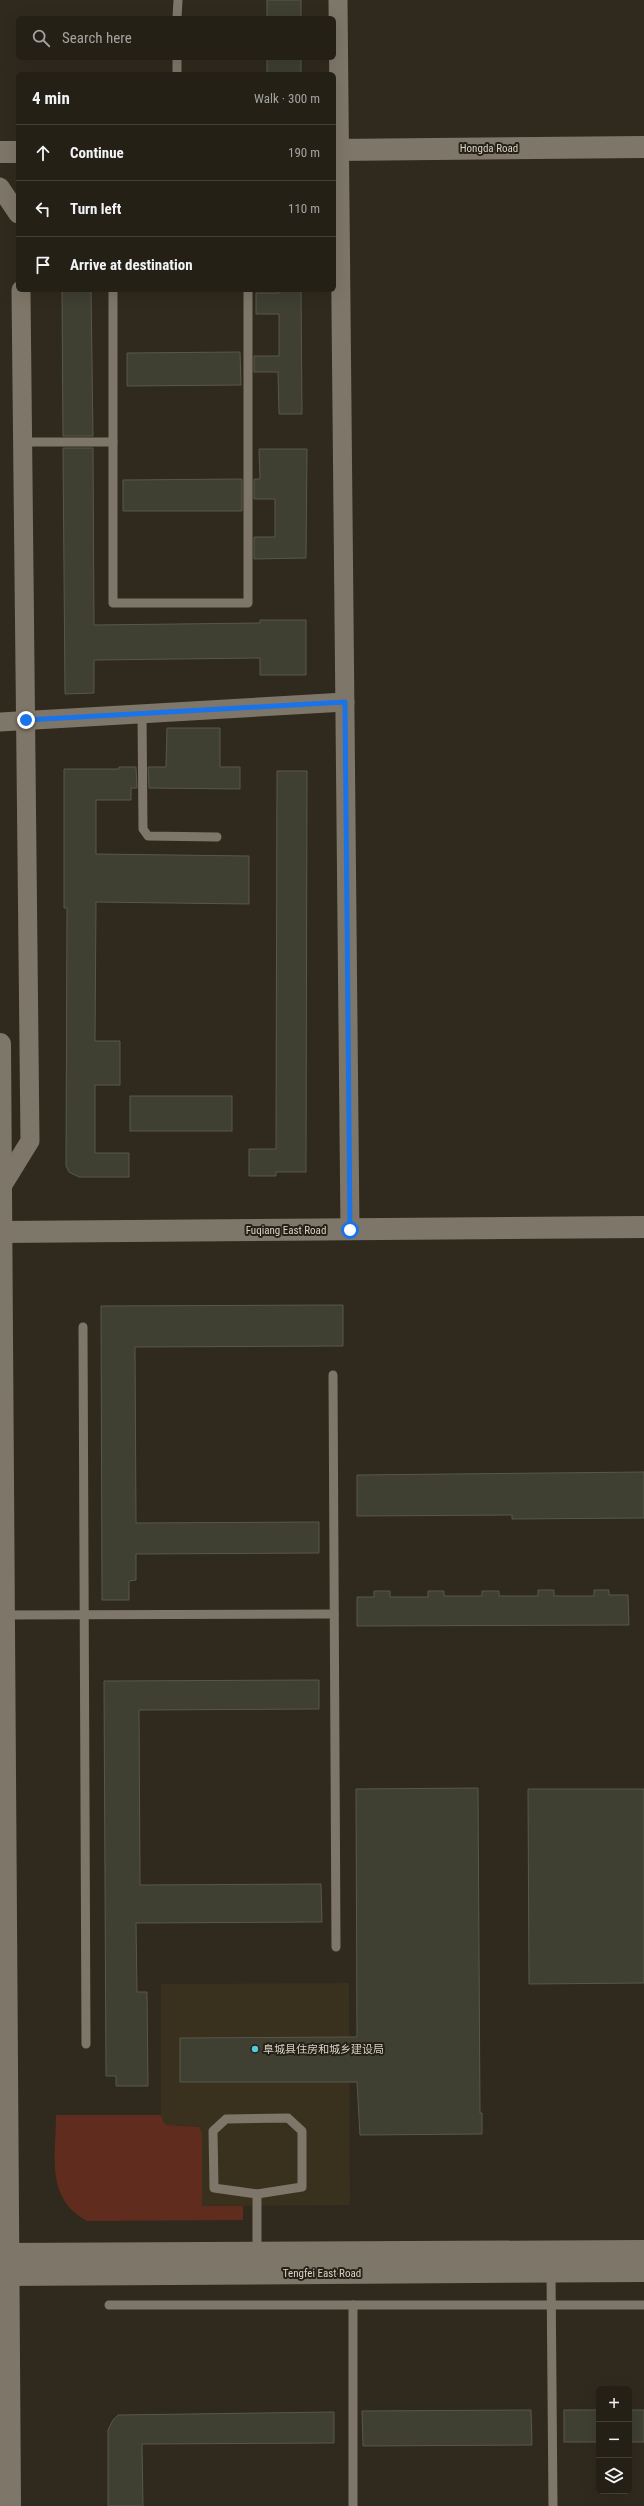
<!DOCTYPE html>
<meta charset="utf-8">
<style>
body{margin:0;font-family:"Roboto Condensed","Noto Sans SC",sans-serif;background:#302d23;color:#f1f3f6}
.controls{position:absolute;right:12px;bottom:12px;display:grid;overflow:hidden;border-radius:6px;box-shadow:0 4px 16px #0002}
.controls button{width:36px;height:36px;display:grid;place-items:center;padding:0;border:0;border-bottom:1px solid #413e35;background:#242016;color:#f1f3f6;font:20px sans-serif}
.stop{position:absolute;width:12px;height:12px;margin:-9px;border:3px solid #1a73e8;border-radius:50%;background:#fff}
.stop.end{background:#1a73e8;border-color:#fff;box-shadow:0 1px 4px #0008}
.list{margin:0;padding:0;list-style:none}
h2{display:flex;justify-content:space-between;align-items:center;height:52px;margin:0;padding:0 16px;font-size:17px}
h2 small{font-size:13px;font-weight:400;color:#a3a3a1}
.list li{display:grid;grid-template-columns:26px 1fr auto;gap:12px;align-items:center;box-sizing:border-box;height:56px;padding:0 16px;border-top:1px solid #413e35}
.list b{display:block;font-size:15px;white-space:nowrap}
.list em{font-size:13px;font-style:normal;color:#a3a3a1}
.icon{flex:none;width:22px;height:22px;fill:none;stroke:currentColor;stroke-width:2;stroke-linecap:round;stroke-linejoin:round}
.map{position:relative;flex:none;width:644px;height:2506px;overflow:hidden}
.search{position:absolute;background:#242016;box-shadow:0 4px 16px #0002;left:16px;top:16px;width:320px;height:44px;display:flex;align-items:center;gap:10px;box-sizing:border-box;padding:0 14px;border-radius:6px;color:#a3a3a1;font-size:15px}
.panel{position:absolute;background:#242016;box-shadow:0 4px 16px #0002;left:16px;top:72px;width:320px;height:220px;border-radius:6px}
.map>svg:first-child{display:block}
.built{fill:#39301e}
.green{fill:#5f2c1e}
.building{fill:#3f4032;stroke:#58584a}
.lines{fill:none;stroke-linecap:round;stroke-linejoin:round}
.lane{stroke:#7e7769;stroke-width:9}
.street{stroke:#7e7769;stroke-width:19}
.secondary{stroke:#7e7769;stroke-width:22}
.route{stroke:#1a73e8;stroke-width:5}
.poi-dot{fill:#53cbdb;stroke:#262015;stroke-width:1.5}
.labels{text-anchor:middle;stroke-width:4;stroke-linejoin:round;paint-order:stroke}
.street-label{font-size:11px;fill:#d7d3cb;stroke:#262015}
.poi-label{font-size:11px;fill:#d7d3cb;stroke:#262015;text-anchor:start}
</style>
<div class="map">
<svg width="644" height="2506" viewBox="0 0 644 2506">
<rect width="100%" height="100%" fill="#302a1e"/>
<polygon class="built" points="349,1983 350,2205 202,2206 202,2132 199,2127 167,2125 164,2123 161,2115 161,1984"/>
<path class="green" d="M56 2115H161L164 2123 167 2125 199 2127 202 2132V2206H243V2220L87 2221C45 2198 56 2156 56 2115Z"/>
<g class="building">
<rect x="267" y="0" width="34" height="18"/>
<rect x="267" y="58" width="34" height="16"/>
<polygon points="62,290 91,290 93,436 63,436"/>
<polygon points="279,290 301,290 302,414 279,414 278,372 254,372 254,356 279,356 279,314 256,314 256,293 279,293"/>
<polygon points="240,352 241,385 127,386 127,353"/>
<polygon points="63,448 93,448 94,625 260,623 260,620 306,620 306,675 260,675 260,658 94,660 94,693 65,694"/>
<polygon points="259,449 307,449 306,558 254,559 254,537 275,537 275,499 254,499 254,479 260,479"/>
<polygon points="242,479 242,511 123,511 123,480"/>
<polygon points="167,728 220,728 220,767 240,767 240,789 149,788 148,767 166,767"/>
<polygon points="119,767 136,767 137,788 131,788 131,800 96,800 96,854 249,856 249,904 96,902 95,1041 120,1041 120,1085 95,1085 95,1153 129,1153 129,1177 79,1177 69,1172 66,1166 67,908 64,908 64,769 119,769"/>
<polygon points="277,771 307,771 306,1172 276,1172 276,1176 249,1176 249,1149 276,1149"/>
<rect x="130" y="1096" width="102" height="35"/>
<polygon points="343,1305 343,1346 135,1347 136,1523 319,1522 319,1553 136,1554 136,1580 129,1581 129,1600 102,1600 101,1306"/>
<polygon points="644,1472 644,1518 512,1519 512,1515 357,1516 357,1475"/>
<polygon points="538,1590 554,1590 554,1596 594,1596 594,1590 609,1590 609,1595 628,1595 629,1625 357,1626 357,1597 374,1597 374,1591 390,1591 390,1597 428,1597 428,1591 444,1591 444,1596 482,1596 482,1591 499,1591 499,1596 538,1596"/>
<polygon points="319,1680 319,1709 139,1710 140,1885 321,1884 322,1922 136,1923 137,1992 147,1992 148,2086 116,2086 116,2076 106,2076 104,1681"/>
<polygon points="478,1788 480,2113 482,2113 482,2134 360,2135 357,2082 180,2082 180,2038 357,2037 356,1789"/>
<polygon points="528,1789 644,1789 644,1983 529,1984"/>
<polygon points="531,2410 532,2445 363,2446 362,2411"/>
<rect x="564" y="2410" width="35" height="32"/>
<rect x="629" y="2410" width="15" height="32"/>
<polygon points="334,2412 334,2443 142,2444 143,2506 108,2506 108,2430 113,2420 118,2415"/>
</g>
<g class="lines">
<g class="lane">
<polyline points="177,18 178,0"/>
<polyline points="177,74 177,58"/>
<polyline points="113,290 113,603 248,603 248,290"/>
<polyline points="22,442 113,442"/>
<polyline points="142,713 143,829 148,836 217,837"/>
<polyline points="83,1327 86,2044"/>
<polyline points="333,1375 336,1947"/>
<polyline points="4,1615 334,1614"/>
<polygon points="288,2118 302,2131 302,2187 257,2194 214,2188 213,2131 226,2119"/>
<polyline points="257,2194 257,2253"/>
<polyline points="551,2272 553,2506"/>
<polyline points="109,2305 644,2305"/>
<polyline points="353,2305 353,2506"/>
</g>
<g class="street">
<polyline points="338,0 350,1230"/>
<polyline points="0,187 18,214"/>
<polyline points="0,722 345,702"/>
<polyline points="1,1188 30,1141 21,290"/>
</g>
<g class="secondary">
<polyline points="334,150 644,147"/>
<polyline points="0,152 18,152"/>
<polyline points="0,1044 10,2506"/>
<polyline points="0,1232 644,1227"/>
<polyline points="0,2254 644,2251"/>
<polyline points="0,2275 644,2271"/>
</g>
</g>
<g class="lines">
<polyline class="route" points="26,720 345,702 350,1230"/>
</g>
<circle class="poi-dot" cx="255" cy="2049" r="4"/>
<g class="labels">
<g class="street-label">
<text x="489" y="152">Hongda Road</text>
<text x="286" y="1234">Fuqiang East Road</text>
<text x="322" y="2277">Tengfei East Road</text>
</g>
<g class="poi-label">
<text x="263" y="2053">阜城县住房和城乡建设局</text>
</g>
</g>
</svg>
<div class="controls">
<button>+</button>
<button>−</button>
<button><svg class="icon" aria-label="layers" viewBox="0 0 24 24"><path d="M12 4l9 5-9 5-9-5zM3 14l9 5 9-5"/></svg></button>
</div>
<div class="stop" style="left:350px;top:1230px"></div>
<div class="stop end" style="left:26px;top:720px"></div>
<div class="search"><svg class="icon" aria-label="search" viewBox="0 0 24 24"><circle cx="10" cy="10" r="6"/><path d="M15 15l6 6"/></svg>Search here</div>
<section class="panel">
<h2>4 min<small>Walk · 300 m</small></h2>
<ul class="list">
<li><svg class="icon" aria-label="ahead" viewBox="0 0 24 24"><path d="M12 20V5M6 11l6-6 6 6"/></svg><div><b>Continue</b></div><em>190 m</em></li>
<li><svg class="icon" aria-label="left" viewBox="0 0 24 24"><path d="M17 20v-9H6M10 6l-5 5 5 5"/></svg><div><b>Turn left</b></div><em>110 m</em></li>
<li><svg class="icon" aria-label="arrive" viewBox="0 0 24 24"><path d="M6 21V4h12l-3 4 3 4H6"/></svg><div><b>Arrive at destination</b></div></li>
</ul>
</section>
</div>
